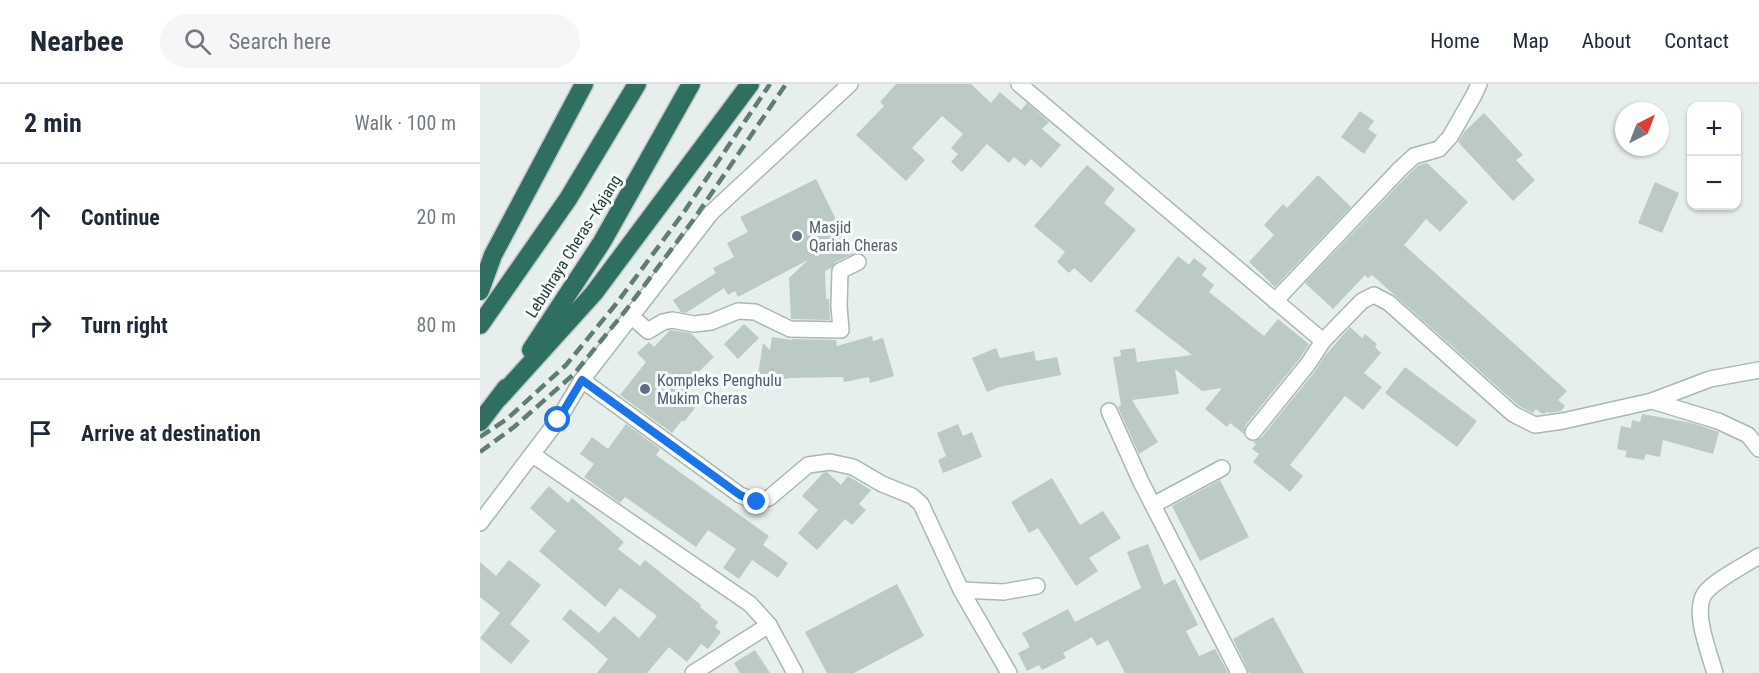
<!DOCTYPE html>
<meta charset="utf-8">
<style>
body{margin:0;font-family:"Roboto Condensed",sans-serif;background:#f6f6f7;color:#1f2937}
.controls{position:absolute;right:18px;top:18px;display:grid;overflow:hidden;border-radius:12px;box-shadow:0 2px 4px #0004}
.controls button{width:54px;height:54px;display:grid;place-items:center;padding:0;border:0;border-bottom:2px solid #e0e1e3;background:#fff;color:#1f2937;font:30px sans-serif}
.compass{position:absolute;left:1135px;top:18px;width:54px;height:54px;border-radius:50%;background:#fff;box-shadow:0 2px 4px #0004;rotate:42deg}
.stop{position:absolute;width:18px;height:18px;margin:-14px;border:4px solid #1a73e8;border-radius:50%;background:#fff}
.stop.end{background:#1a73e8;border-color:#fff;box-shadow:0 2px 6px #0008}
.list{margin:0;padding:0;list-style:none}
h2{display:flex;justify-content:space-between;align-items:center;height:78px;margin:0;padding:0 24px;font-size:26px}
h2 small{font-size:20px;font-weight:400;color:#747a83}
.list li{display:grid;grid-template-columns:39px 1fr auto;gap:18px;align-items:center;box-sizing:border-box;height:108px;padding:0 24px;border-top:2px solid #e0e1e3}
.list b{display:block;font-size:22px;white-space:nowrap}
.list em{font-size:20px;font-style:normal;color:#747a83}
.icon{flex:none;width:33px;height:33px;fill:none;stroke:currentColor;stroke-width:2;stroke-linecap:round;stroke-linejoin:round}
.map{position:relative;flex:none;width:1279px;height:589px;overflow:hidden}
header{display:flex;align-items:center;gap:36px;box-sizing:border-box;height:84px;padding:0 30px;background:#fff;border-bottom:2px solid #e0e1e3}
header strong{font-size:28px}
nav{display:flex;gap:33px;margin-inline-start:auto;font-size:21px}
.search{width:420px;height:54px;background:#f6f6f7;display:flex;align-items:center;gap:15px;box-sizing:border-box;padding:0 21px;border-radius:33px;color:#747a83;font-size:22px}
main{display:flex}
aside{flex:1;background:#fff}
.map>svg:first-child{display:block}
.building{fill:#bbcac4}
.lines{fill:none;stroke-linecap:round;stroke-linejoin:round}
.street-casing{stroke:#a8b8b2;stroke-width:18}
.highway-casing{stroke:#c2cac8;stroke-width:21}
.street{stroke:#fff;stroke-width:15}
.highway{stroke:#2f6f62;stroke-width:18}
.rail{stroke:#5f7d75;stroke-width:4.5;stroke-dasharray:12 6;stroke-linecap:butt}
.route{stroke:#1a73e8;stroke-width:8}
.worship-dot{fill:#6b7280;stroke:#f7fbf9;stroke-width:2}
.service-dot{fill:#5c6f8a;stroke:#f7fbf9;stroke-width:2}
.labels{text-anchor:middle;stroke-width:6;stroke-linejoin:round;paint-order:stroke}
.worship-label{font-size:16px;fill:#5b616d;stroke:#f7fbf9;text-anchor:start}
.street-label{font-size:16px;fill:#24423a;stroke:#f7fbf9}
.service-label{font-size:16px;fill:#4e5e75;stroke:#f7fbf9;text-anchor:start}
</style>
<header>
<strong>Nearbee</strong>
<div class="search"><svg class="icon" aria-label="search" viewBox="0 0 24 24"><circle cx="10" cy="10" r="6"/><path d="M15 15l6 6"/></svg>Search here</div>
<nav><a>Home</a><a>Map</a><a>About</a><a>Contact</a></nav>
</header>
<main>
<aside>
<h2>2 min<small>Walk · 100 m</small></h2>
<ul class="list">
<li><svg class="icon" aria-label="ahead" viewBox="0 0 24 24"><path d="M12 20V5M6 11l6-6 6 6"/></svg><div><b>Continue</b></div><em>20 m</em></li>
<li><svg class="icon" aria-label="right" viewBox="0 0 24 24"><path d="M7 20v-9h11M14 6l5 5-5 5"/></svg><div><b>Turn right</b></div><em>80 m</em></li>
<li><svg class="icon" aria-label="arrive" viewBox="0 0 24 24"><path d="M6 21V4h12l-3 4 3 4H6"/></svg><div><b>Arrive at destination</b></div></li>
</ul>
</aside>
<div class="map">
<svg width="1279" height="589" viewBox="0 0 1279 589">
<rect width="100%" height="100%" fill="#e6efeb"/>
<g class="building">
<polygon points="416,0 491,0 511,19 520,8 541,26 547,19 569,38 562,45 581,61 561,84 551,75 545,82 534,73 529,79 507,60 482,88 471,78 478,70 471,64 483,50 462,32 432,64 445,76 426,97 376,51 404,22 400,18"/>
<polygon points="880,27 894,37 888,45 897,51 884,70 861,53"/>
<polygon points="1004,29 1043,71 1036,76 1055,96 1033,117 978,58 985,47"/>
<polygon points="947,79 988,118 960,148 946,135 924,161 1087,307 1078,316 1085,322 1081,327 1069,329 1068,328 1062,330 1056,325 1053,329 1039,322 892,191 888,194 885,191 853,225 825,199 927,92 939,81"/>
<polygon points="607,81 635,105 624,119 656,146 611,199 594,184 589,189 577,178 585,168 554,142"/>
<polygon points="838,91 871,123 795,203 769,178 794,151 784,141 803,120 807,124"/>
<polygon points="336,95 373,170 356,178 351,184 345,187 346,215 349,215 350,236 311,235 309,194 328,176 258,213 255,207 248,211 244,204 206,229 201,228 193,216 236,189 233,184 254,173 247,159 268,148 260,133"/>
<polygon points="1175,98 1199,109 1182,149 1158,139"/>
<polygon points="698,172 709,181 714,174 727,184 722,191 734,201 729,208 784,252 798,235 829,260 820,274 765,342 764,350 750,339 747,343 725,325 742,304 722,307 695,285 699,310 652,316 678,358 659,370 638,323 641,321 633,273 641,272 640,266 655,264 657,278 712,271 655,227"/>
<polygon points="264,240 279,254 258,275 244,260"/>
<polygon points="870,243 882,254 885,250 897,260 895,263 901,269 884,289 902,303 883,326 865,312 810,381 823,392 810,408 773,378 779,370 772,365 776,360 773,358 781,354 836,286 844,273"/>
<polygon points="190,246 211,249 234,273 203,303 221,316 204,338 202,336 192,349 140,311 166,278 157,269 169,258 174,263"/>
<polygon points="392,252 393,257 403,254 414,292 390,299 389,293 364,298 363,293 308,294 308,295 278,291 283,259 290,266 292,253 312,256 312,255 356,256 357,262"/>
<polygon points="516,264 520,274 554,267 556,277 577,273 581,291 519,303 507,308 492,274"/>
<polygon points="925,283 997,337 977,363 905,309"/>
<polygon points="1162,330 1212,339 1239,348 1233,370 1183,356 1180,373 1166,370 1164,376 1145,373 1147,367 1137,365 1141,342 1151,344 1152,336 1160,338"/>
<polygon points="146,340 180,365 176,371 289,452 283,461 308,479 298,494 272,476 259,495 243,484 256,465 228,446 216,463 145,413 140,419 104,393 114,380 100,370 112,353 128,365"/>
<polygon points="478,340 483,352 492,348 502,373 463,389 458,376 466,372 457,349"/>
<polygon points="347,388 361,401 368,392 391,406 379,420 386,426 372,441 365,435 337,466 318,449 338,426 322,412 343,389"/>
<polygon points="572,394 600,441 623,427 641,454 609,474 618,487 596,502 558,444 549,449 531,418"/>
<polygon points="740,396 769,453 720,477 692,422"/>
<polygon points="69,402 88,419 92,414 144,458 138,465 160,482 165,476 221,521 220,523 238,538 235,543 241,548 228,565 221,560 207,578 189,563 167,589 117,589 128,575 82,535 90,525 119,549 134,532 159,554 177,532 140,504 125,523 59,467 76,447 50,424"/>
<polygon points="668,460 684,501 695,495 718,541 706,547 719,572 735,565 748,589 645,589 628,556 617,562 612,553 583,569 586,574 562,586 559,581 547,587 538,569 550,563 542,549 588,525 595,538 661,504 647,468"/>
<polygon points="29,476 61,501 30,540 50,557 31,580 0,554 20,529 0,513 0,478 16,492"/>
<polygon points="417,500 444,552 374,589 347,589 325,548"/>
<polygon points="793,533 824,589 769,589 753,555"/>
<polygon points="275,566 290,589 260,589 254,579"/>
</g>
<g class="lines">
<defs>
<g id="street">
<polyline points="539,0 843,257 882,217 894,211 909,219 1033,330 1055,341 1083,337 1172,317 1238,337 1268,351 1279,365"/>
<polyline points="795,217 920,85 934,72 959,65 970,53 994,11 999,0"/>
<polyline points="151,232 168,247 183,238 192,236 214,240 231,238 258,227 275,228 310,245 361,246 359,222 360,187 378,178"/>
<polyline points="102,296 260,411 277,418 289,414 328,381 350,378 373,383 402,400 432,412 441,420 481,506 529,589"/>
<polyline points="1172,317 1230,295 1279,286"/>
<polyline points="629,327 661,398 759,589"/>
<polyline points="773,348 828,280 843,257"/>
<polyline points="53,371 270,520 289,541 315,589"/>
<polyline points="673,421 742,384"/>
<polyline points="0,439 78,336 102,296 231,129 370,0"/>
<polyline points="481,506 524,508 557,502"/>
<polyline points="213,589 289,541"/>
<path d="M1235 589C1229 568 1212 527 1225 509 1235 496 1265 481 1279 472"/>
</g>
<g id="highway">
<polyline points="0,207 13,171 104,0"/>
<polyline points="0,241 88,115 157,0"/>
<polyline points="51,266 122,158 211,0"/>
<polyline points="19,314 114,209 270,0"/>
<polyline points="0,338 26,304"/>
</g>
</defs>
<use href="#street" class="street-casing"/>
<use href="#highway" class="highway-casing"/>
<use href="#street" class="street"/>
<use href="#highway" class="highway"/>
<g class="rail">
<polyline points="0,353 27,335 86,281 136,220 204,128 290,0"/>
<polyline points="0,368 34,343 94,290 146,226 214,135 306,0"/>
</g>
</g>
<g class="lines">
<polyline class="route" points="78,336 102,296 260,411 277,418"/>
</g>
<circle class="worship-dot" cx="317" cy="152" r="6"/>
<circle class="service-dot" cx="165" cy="305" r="6"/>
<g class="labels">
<g class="worship-label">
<text x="329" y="149">Masjid<tspan x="329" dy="18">Qariah Cheras</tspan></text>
</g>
<g class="street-label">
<text transform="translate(93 162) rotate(-58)" y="6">Lebuhraya Cheras–Kajang</text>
</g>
<g class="service-label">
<text x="177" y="302">Kompleks Penghulu<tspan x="177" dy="18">Mukim Cheras</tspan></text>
</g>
</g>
</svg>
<div class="controls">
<button>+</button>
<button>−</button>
</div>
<svg class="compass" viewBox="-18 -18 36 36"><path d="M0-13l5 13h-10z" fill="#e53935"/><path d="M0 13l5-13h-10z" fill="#747a83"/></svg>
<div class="stop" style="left:78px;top:336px"></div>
<div class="stop end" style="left:277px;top:418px"></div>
</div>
</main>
